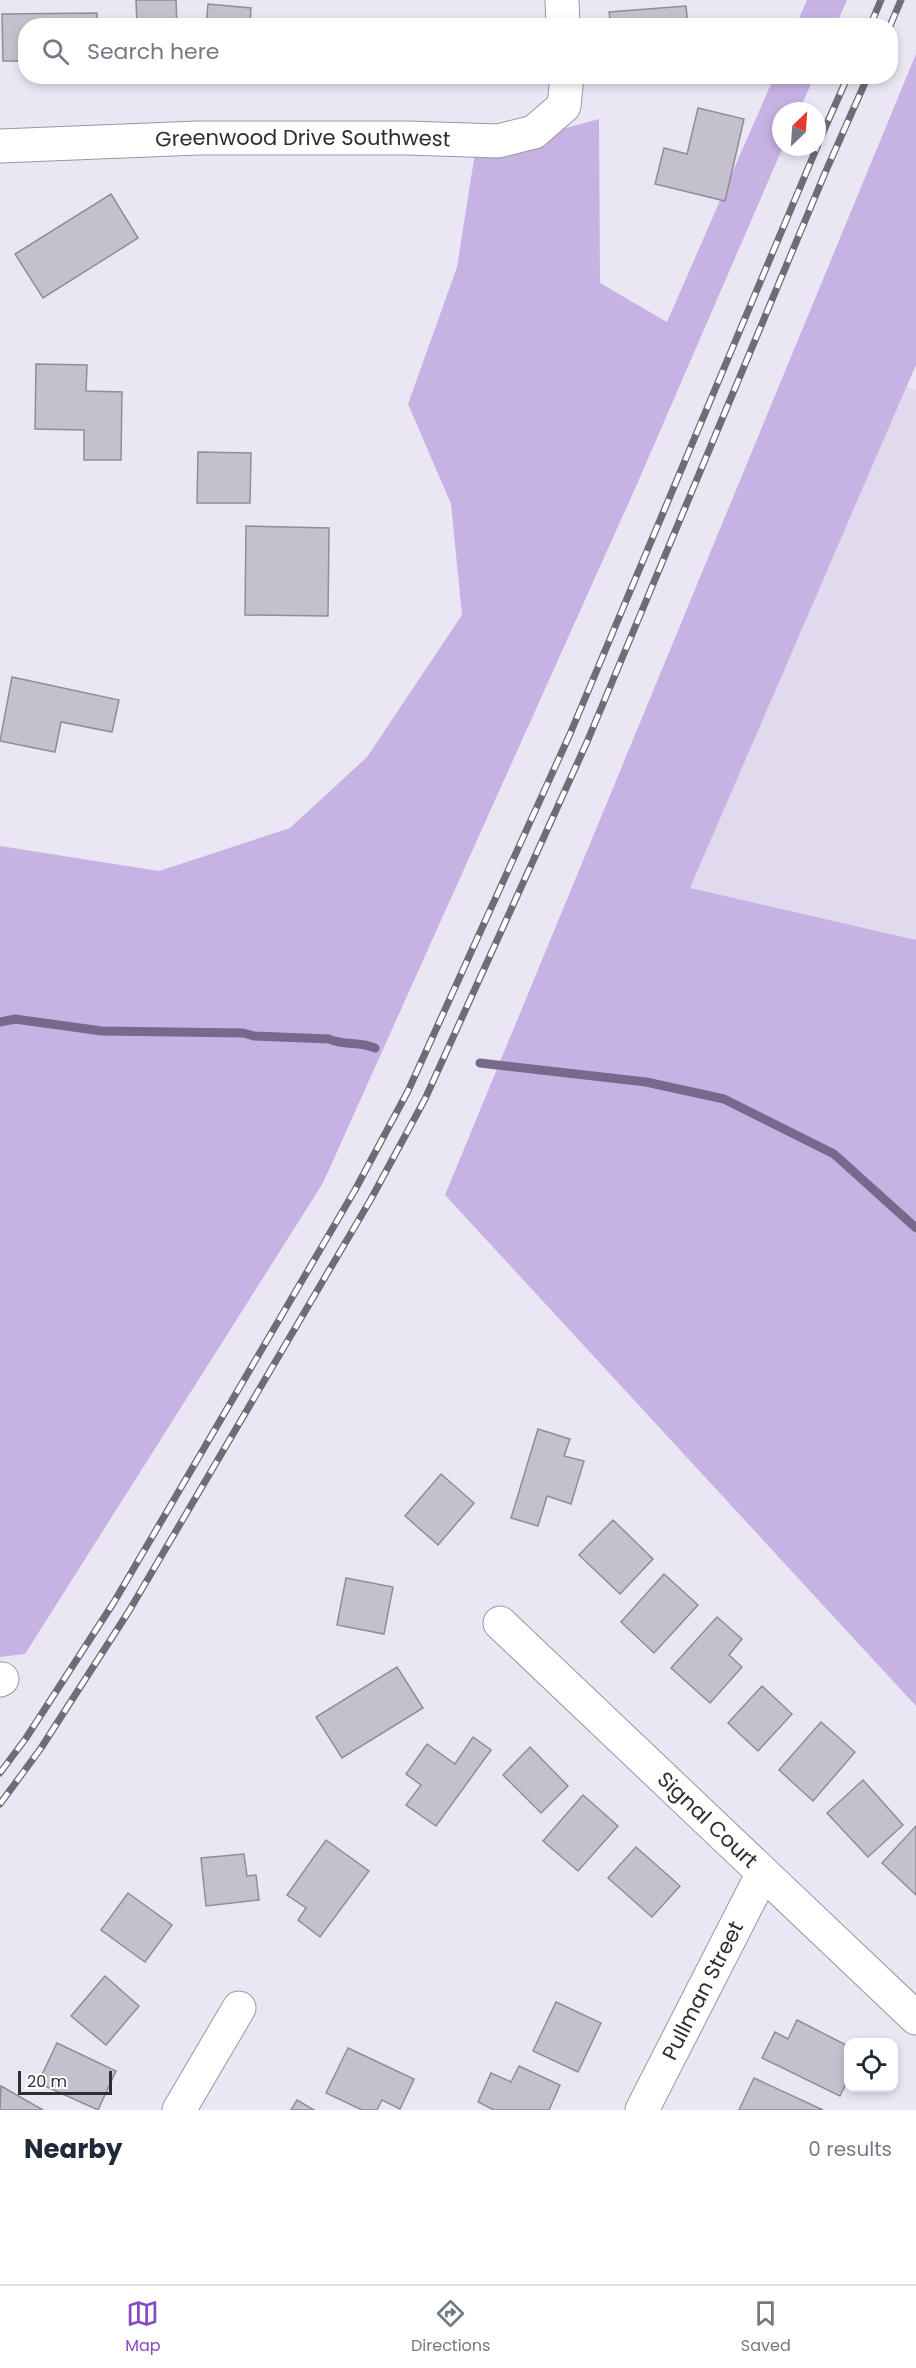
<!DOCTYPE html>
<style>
body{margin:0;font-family:Poppins,sans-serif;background:#f2f2f3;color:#1f2937}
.controls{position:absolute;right:18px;bottom:18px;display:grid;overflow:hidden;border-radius:12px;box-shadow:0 3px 9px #0003}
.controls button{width:54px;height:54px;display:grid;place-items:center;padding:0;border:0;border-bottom:2px solid #e0e1e3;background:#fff;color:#1f2937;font:30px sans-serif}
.compass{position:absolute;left:772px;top:102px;width:54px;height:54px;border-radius:50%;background:#fff;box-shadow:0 3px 9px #0003;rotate:25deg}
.scale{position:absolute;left:18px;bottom:15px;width:94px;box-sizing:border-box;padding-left:6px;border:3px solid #2e2d32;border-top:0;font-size:16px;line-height:21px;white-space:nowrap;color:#2e2d32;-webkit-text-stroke:4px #fff;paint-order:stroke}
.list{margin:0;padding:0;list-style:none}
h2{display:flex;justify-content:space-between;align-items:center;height:78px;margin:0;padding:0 24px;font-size:26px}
h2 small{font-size:20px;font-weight:400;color:#747a83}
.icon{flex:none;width:33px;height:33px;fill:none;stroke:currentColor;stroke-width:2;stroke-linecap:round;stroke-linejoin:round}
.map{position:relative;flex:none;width:916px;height:2110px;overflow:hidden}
.search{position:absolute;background:#fff;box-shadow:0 3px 9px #0003;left:18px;right:18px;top:18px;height:66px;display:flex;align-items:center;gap:15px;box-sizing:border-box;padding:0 21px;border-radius:24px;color:#747a83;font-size:22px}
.sheet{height:174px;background:#fff}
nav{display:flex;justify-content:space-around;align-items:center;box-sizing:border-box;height:84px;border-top:2px solid #e0e1e3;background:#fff;font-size:16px;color:#747a83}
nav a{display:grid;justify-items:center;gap:3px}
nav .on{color:#844cc3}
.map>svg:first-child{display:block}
.built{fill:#e1d9ee}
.green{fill:#c6b3e3}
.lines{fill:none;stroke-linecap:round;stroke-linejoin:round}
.stream{stroke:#76698b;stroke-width:9}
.building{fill:#c5c0ce;stroke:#918c99;stroke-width:1.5}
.minor-casing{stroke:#9b96a3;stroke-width:35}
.minor{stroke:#fff;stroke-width:33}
.rail-casing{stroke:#6e6c74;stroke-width:7}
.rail{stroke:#fff;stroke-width:4.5;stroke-dasharray:14;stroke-linecap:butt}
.labels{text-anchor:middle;stroke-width:5;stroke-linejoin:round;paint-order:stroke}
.street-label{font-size:21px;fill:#2e2d32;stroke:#fff}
</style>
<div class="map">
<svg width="916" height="2110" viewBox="0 0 916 2110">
<rect width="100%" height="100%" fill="#ebe6f4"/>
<polygon class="built" points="907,387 916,391 916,940 689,888"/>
<g class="green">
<polygon points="807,0 847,0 836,25 796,25"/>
<polygon points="916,54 916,365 690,888 916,940 916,1706 445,1195"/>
<polygon points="774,77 814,77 799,111 781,111 781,147 783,147 638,482 323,1183 25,1654 0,1657 0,846 159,871 290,828 367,757 462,615 451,504 408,404 457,267 475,153 599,119 600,283 667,322"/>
</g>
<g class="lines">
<g class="stream">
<path d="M0 1022 15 1019 102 1031 243 1033 254 1036 329 1039C344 1046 359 1041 375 1048"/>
<polyline points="480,1063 646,1082 724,1099 834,1154 916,1228"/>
</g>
</g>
<g class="building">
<polygon points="136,0 176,0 177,26 121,26 137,25"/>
<polygon points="208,4 251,8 250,26 206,26"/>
<polygon points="686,6 688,26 611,26 609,12"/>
<polygon points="97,13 97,26 26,26 26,61 3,61 2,14"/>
<polygon points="698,108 744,119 725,201 655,184 664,148 687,154"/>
<polygon points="111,194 138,238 43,298 15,254"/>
<polygon points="36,364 87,365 86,391 122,392 121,460 84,460 84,430 35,429"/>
<polygon points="198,452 251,453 250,503 197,503"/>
<polygon points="246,526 329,528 328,616 245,615"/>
<polygon points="12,677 119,700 112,732 61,722 55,752 0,741"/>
<polygon points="538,1429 570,1439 564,1456 584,1461 571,1504 547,1496 538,1526 511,1518"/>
<polygon points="441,1474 474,1503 438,1545 405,1516"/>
<polygon points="613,1520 653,1559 620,1594 579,1555"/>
<polygon points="664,1574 698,1605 654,1653 621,1622"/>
<polygon points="346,1578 393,1587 384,1634 337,1625"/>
<polygon points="717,1617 742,1639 729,1655 742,1667 710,1703 671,1668"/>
<polygon points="397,1667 423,1708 342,1758 316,1717"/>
<polygon points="762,1686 792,1714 758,1751 728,1723"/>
<polygon points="821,1722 855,1752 813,1801 779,1770"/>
<polygon points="473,1737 491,1750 436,1826 406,1805 421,1785 406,1774 427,1744 455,1764"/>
<polygon points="530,1747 568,1786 541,1813 503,1775"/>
<polygon points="863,1780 903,1825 868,1857 827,1813"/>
<polygon points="583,1795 618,1826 578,1871 543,1841"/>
<polygon points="916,1826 916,1895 882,1863"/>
<polygon points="326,1840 369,1871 320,1937 298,1920 306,1908 287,1895"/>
<polygon points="636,1847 680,1886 652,1917 608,1878"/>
<polygon points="244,1854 247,1876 256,1875 259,1900 206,1906 201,1858"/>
<polygon points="128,1893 172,1925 145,1962 101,1930"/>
<polygon points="105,1976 139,2006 106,2045 71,2016"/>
<polygon points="556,2002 601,2023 578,2072 533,2051"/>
<polygon points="797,2020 848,2046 848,2079 840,2096 762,2058 775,2032 788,2039"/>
<polygon points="57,2043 116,2071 98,2110 38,2083"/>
<polygon points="348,2048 414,2079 400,2109 382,2100 377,2110 362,2110 326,2093"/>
<polygon points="519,2066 560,2085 549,2110 494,2110 478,2102 491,2073 511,2082"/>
<polygon points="754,2078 823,2110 739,2110"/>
<polygon points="1,2086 43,2110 0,2110"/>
<polygon points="297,2100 314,2110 291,2110"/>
</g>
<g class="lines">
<defs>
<g id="minor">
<polyline points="562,0 563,26"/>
<path id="s1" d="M0 146 198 138H408L498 141 534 132 564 106 567 76"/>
<path id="s2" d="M500 1623 916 2018"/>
<polyline points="0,1680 2,1679"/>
<polyline points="179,2110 239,2008"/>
<path id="s3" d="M642 2110 763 1873"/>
</g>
</defs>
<use href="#minor" class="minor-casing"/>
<use href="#minor" class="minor"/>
<defs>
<g id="rail">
<polyline points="870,26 881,0"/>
<polyline points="890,26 901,0"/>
<polyline points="817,146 848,76"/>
<polyline points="0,1773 26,1738 114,1602 355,1190 408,1091 570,734 817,147"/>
<polyline points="0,1804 41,1748 129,1611 371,1199 425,1099 587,742 825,173 868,76"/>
</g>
</defs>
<use href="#rail" class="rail-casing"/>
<use href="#rail" class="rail"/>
</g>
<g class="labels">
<g class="street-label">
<text dy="7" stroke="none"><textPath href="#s1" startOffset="303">Greenwood Drive Southwest</textPath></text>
<text dy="7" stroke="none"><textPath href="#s2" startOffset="286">Signal Court</textPath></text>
<text dy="7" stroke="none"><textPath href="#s3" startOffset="134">Pullman Street</textPath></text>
</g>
</g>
</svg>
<div class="controls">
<button><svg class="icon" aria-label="locate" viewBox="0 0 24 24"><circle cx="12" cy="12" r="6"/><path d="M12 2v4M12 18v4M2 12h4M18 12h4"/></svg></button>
</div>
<svg class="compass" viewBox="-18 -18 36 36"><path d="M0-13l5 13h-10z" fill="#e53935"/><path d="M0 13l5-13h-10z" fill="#747a83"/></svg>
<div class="scale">20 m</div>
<div class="search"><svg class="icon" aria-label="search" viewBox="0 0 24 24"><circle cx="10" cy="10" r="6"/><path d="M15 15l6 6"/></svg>Search here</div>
</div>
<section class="sheet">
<h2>Nearby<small>0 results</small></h2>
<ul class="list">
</ul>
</section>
<nav>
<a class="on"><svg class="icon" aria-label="map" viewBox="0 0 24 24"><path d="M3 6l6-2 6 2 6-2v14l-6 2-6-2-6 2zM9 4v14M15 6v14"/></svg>Map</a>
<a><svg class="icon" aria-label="directions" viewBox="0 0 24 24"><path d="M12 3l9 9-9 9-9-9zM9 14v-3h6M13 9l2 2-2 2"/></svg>Directions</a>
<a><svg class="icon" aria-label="saved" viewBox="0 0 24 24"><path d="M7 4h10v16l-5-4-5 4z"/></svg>Saved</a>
</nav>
